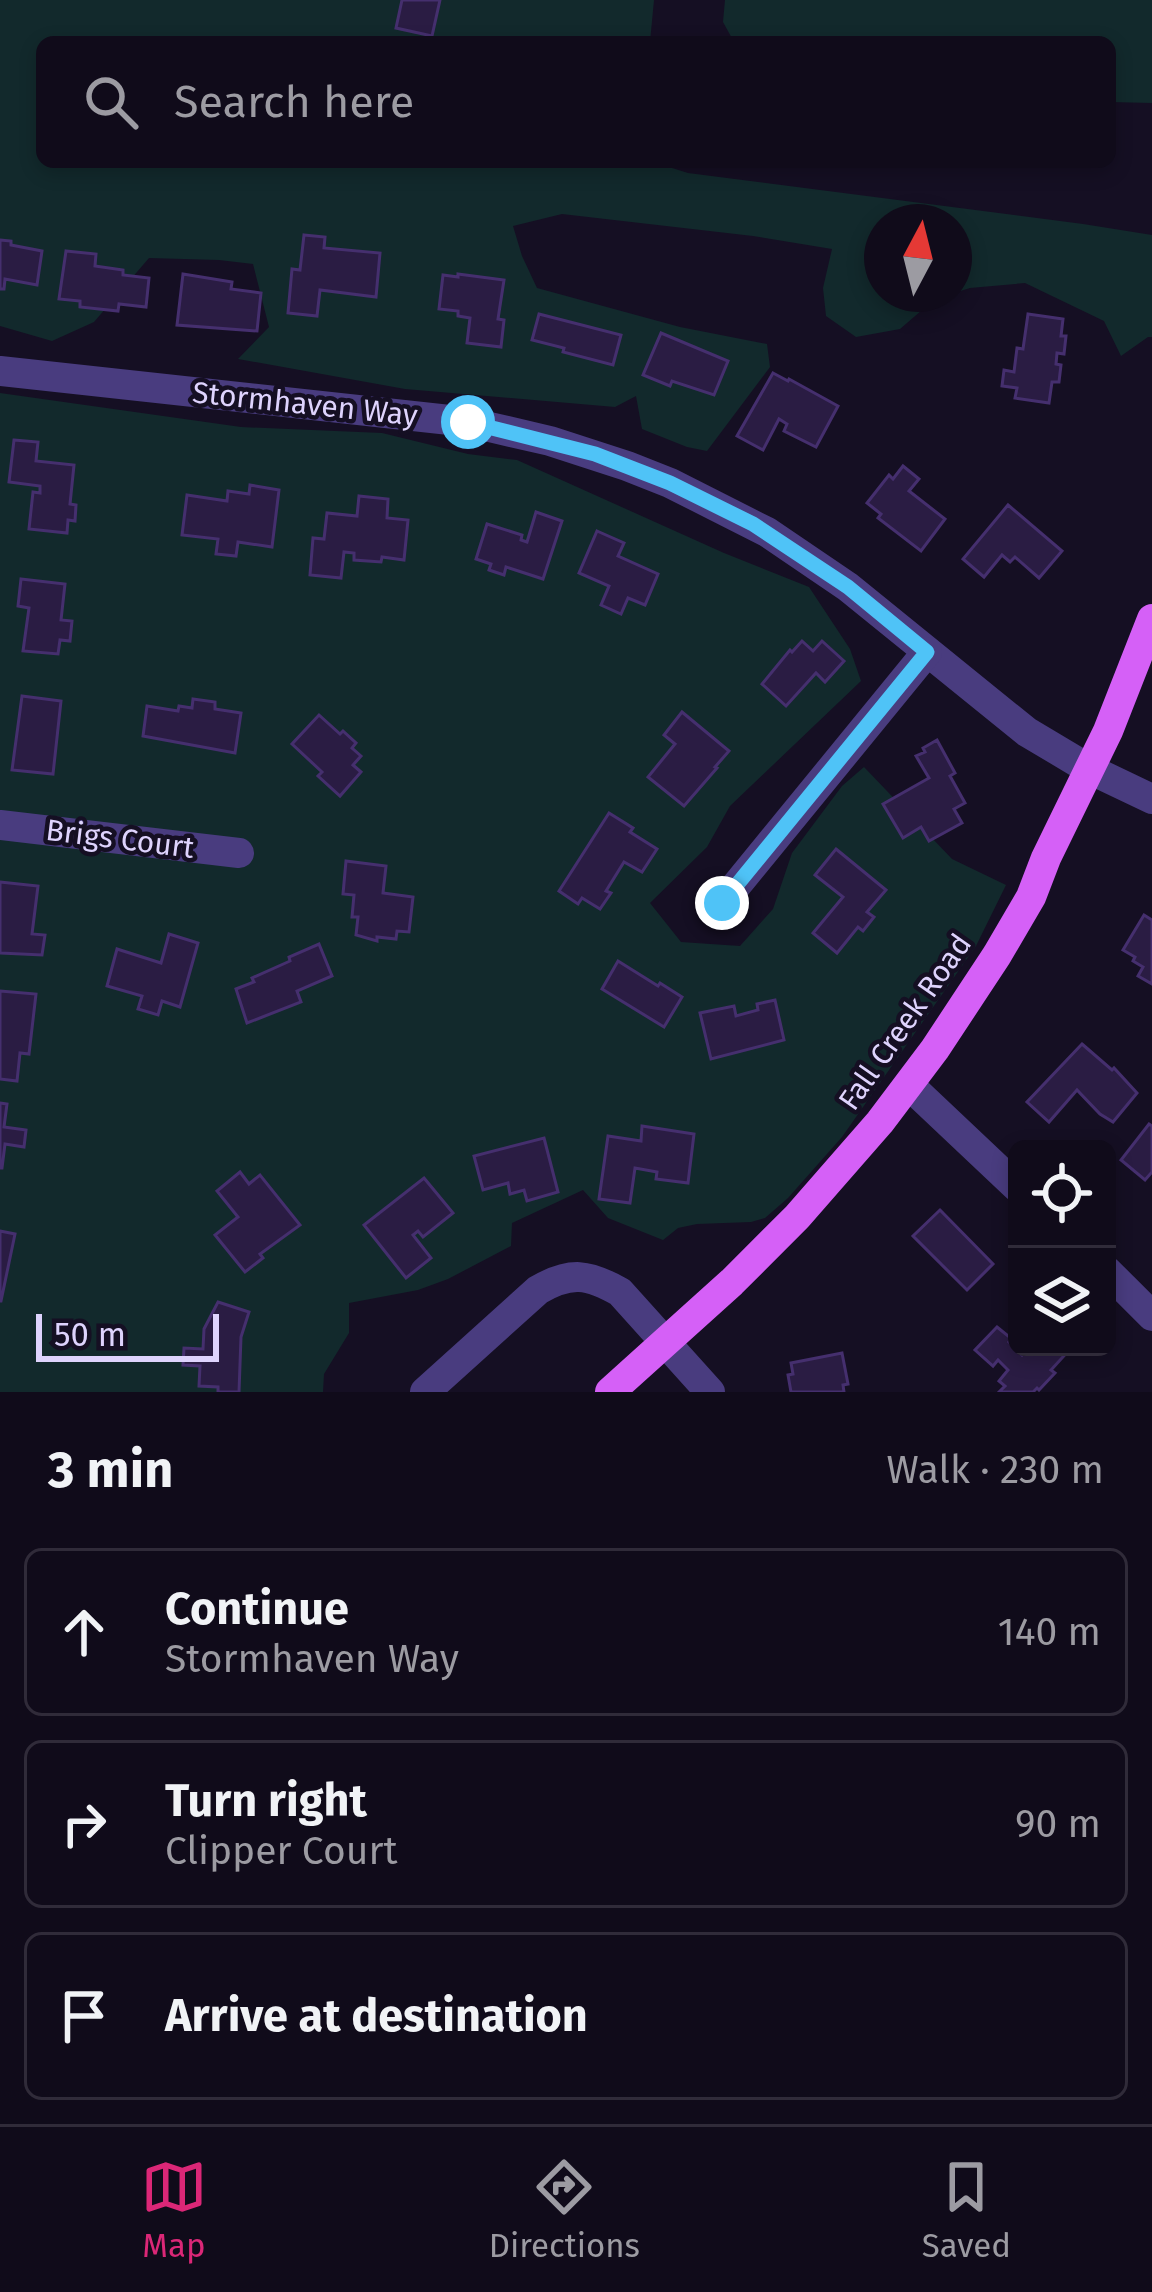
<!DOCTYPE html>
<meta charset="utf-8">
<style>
body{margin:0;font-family:"Fira Sans",sans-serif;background:#1e1927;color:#f1f3f6}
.controls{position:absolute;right:36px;bottom:36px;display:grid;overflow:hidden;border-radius:18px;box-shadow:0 6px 18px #0003}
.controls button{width:108px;height:108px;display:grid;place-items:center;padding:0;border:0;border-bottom:3px solid #302b39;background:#100b1a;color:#f1f3f6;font:60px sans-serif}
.compass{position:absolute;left:864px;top:204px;width:108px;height:108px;border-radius:50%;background:#100b1a;box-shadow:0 6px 18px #0003;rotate:7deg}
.scale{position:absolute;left:36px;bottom:30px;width:183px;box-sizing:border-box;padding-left:12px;border:6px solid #ded3fd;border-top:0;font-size:33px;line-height:42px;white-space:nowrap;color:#ded3fd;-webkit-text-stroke:9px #150f23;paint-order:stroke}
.stop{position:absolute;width:36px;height:36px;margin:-27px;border:9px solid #4fc3f7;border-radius:50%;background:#fff}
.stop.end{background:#4fc3f7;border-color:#fff;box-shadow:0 3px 12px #0008}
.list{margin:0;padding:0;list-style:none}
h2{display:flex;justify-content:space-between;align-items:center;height:156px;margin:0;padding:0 48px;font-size:51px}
h2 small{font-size:39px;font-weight:400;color:#9c9ba2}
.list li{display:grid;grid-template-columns:78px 1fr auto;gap:36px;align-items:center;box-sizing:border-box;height:168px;margin:0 24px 24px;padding:0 24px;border:3px solid #302b39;border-radius:18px}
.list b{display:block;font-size:45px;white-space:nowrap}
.list p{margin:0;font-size:39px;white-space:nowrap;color:#9c9ba2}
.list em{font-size:39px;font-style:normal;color:#9c9ba2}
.icon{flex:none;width:66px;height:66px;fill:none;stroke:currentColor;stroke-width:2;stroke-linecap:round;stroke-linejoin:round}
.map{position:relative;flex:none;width:1152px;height:1392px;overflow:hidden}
.search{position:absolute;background:#100b1a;box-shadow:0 6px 18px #0003;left:36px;right:36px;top:36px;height:132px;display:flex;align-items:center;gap:30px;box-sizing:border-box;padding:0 42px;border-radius:18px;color:#9c9ba2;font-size:45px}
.sheet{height:732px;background:#100b1a}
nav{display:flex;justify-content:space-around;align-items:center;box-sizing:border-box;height:168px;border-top:3px solid #302b39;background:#100b1a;font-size:33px;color:#9c9ba2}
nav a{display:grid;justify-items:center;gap:6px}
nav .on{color:#db2777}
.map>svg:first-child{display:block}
.green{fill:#12292c}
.building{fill:#2a1c43;stroke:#452f6e;stroke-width:3}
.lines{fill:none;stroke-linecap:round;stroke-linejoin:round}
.minor{stroke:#493c7f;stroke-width:30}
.major{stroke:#d560f7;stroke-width:30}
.route{stroke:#4fc3f7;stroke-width:15}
.labels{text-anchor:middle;stroke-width:9;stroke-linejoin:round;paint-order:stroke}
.street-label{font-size:30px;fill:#ded3fd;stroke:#150f23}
</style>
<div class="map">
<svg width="1152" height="1392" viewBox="0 0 1152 1392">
<rect width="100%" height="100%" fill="#150f23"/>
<g class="green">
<polygon points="0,0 654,0 650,42 42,42 42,162 653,162 688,173 1083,224 1152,235 1152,337 1148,337 1121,356 1104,321 1025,283 970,288 954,293 954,222 882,222 882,294 949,294 936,298 900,329 856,337 826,316 823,288 832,249 753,236 562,214 513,226 522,256 537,288 680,327 767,344 770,367 707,451 687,447 642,429 636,396 615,407 405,389 238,359 269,327 253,264 219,260 149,258 94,322 52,341 0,326"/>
<polygon points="725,0 1152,0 1152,103 1110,102 1110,42 734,42 723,22"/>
<polygon points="0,393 241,427 382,433 468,454 517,460 724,553 809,587 850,649 861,681 730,806 707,847 650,903 681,942 740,946 773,909 792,853 842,786 864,767 952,859 1006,885 976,946 842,1137 788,1198 765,1218 751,1222 697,1224 678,1228 663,1240 608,1218 583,1190 512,1223 511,1246 448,1279 418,1290 349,1303 349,1333 324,1374 323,1392 0,1392"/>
</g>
<g class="building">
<polygon points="402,0 440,0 432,36 396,28"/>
<polygon points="304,235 325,237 324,248 380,253 376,297 320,290 317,316 288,313 292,269 300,270"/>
<polygon points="0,240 11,241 11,245 42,251 37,285 5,279 4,289 0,289"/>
<polygon points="66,251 96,254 95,266 123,270 123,275 149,278 146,307 119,304 118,311 80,307 80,301 59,299"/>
<polygon points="183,274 232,282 231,289 261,293 257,331 177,325"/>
<polygon points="458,274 504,280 498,319 504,320 501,347 467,343 470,318 458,316 458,311 439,309 443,275 458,277"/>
<polygon points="539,314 621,335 613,365 563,352 564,348 532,340"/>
<polygon points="1028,314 1063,319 1061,336 1066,336 1064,354 1057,353 1056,364 1061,365 1059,382 1052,382 1049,403 1015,398 1017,388 1002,386 1004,370 1014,372 1017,348 1023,349"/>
<polygon points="661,333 728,361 714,395 672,381 670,386 643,375"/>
<polygon points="773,373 788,381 789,379 838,406 816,447 784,431 787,424 779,419 763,450 737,436"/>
<polygon points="14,440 38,442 36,461 74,465 70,504 76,505 75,521 68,520 67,533 29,529 33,492 40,493 40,486 9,482"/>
<polygon points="903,466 919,479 909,491 945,519 921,551 878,518 881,514 867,503 889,475 893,479"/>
<polygon points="250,485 279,490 272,547 238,542 236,556 216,554 218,539 182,535 187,495 227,501 228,491 249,494"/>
<polygon points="359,496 388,499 387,518 408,520 404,560 382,557 381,562 354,560 354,553 344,552 341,578 310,575 313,538 324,539 327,513 357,516"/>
<polygon points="1008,505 1062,551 1039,578 1015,557 1010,562 1002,555 984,577 963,559"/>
<polygon points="536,512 562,521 543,579 506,567 504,575 489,570 491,564 476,559 487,524 522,535 521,540 527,542"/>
<polygon points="597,531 624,543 618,556 658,574 645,605 628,598 621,614 601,605 609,586 579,573"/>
<polygon points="21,579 65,584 61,620 72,621 70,641 60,640 58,654 23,651 29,608 18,606"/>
<polygon points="802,641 813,651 822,641 844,661 825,682 816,673 786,706 762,684 790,650 792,652"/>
<polygon points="22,696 61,701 53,774 12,770"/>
<polygon points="193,699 215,702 215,709 241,713 235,753 143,736 147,706 178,711 179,706 192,708"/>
<polygon points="682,712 729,751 715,767 717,768 684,806 648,777 675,744 664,735"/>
<polygon points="319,715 340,734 343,731 356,743 352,748 361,756 353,765 361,772 340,796 318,776 322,772 292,744"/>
<polygon points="937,740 955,773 950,776 965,803 954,809 962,823 929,841 921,827 903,838 883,804 929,778 916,756 925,752 923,748"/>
<polygon points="609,813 633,828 630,832 657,849 642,872 624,862 606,891 611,893 600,909 582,898 578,904 559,891"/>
<polygon points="836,849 886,890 867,912 874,917 863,931 858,927 837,953 813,933 843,897 815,875"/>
<polygon points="346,861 386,866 383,893 413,897 409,932 397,931 396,939 377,937 377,941 356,935 358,917 352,917 354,895 343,894"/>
<polygon points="0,882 38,886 32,934 45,935 42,955 0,953"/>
<polygon points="1144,915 1152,920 1152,984 1138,976 1143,967 1133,961 1135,957 1123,950"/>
<polygon points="169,934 198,943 180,1007 162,1001 158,1015 138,1009 142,996 107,986 117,949 161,963"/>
<polygon points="319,944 332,976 297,991 301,1002 247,1023 236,989 254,982 252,978 290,961 289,957"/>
<polygon points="618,961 658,986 660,983 682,997 664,1027 602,989"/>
<polygon points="0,991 36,994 29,1054 20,1053 17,1081 0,1079"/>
<polygon points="775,1000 784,1040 711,1059 700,1013 734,1006 736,1016 758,1010 757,1004"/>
<polygon points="1082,1044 1112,1070 1114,1068 1137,1093 1113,1122 1100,1114 1077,1090 1049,1122 1027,1102"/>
<polygon points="0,1103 7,1104 4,1127 26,1130 24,1147 5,1144 2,1168 0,1168"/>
<polygon points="1149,1124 1152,1126 1152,1172 1145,1180 1121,1160"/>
<polygon points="642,1126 694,1134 688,1183 656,1179 657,1172 635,1168 630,1203 599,1199 608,1136 641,1141"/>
<polygon points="544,1138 558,1192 527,1201 524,1190 510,1194 508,1183 483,1190 474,1156"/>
<polygon points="240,1172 249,1184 260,1175 300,1225 260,1254 263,1258 245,1272 215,1235 238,1217 217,1191"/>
<polygon points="424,1178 453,1213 423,1237 418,1231 413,1235 431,1258 406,1278 364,1225"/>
<polygon points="940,1210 993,1264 967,1290 913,1236"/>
<polygon points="0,1231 15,1234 1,1301 0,1301"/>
<polygon points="218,1302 249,1312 241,1337 239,1392 218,1392 218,1387 199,1386 200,1366 183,1365 184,1348 203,1349 204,1329"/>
<polygon points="997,1327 1012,1339 1009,1342 1022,1355 1029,1347 1072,1347 1051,1370 1055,1373 1039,1390 1037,1388 1033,1392 999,1392 1005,1386 999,1381 1008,1370 998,1360 993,1366 975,1350"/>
<polygon points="842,1353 848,1384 843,1385 844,1392 791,1392 788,1375 793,1374 791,1363"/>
</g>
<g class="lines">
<g class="minor">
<polyline points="0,371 468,422 550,441 627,466 670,483 767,532 848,587 1027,732 1089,769 1152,799"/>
<polyline points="0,825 239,853"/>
<polyline points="722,903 927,652"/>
<polyline points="909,1085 1017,1187"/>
<polyline points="1107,1271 1152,1316"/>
<path d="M425 1392 538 1290C571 1271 588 1274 620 1292L710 1392"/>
</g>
<polyline class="major" points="610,1392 732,1282 797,1217 880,1122 935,1049 997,955 1031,897 1046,858 1108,731 1152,619"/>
</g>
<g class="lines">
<polyline class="route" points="468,422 595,454 670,483 753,524 848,587 927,652 722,903"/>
</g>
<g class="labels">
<g class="street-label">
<text transform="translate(305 404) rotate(6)" y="10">Stormhaven Way</text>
<text transform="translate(120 839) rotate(7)" y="10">Brigs Court</text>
<text transform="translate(905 1022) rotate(-55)" y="10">Fall Creek Road</text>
</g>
</g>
</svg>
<div class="controls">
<button><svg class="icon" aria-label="locate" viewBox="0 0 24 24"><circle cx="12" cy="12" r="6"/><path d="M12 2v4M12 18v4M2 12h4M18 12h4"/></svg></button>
<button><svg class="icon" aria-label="layers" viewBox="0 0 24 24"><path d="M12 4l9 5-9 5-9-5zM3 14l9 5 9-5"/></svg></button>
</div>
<svg class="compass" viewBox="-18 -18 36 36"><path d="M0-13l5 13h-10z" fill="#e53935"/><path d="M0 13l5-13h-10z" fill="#9c9ba2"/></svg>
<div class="scale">50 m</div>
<div class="stop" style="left:468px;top:422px"></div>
<div class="stop end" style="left:722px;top:903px"></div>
<div class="search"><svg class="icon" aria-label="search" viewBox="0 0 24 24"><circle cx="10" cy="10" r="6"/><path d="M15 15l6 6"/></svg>Search here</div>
</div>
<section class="sheet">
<h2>3 min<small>Walk · 230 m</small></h2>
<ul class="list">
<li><svg class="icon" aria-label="ahead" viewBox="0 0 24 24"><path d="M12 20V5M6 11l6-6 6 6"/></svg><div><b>Continue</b><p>Stormhaven Way</p></div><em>140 m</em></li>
<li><svg class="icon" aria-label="right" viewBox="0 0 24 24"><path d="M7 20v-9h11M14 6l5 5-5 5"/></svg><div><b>Turn right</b><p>Clipper Court</p></div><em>90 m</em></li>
<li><svg class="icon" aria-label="arrive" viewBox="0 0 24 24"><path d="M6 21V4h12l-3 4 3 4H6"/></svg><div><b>Arrive at destination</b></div></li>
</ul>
</section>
<nav>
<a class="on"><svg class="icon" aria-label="map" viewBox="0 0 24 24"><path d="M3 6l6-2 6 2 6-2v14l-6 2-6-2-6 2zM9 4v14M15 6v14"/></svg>Map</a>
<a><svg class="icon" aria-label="directions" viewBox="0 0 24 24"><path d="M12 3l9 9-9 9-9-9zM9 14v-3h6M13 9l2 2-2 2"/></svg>Directions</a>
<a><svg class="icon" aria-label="saved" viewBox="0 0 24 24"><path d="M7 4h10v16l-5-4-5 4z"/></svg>Saved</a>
</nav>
